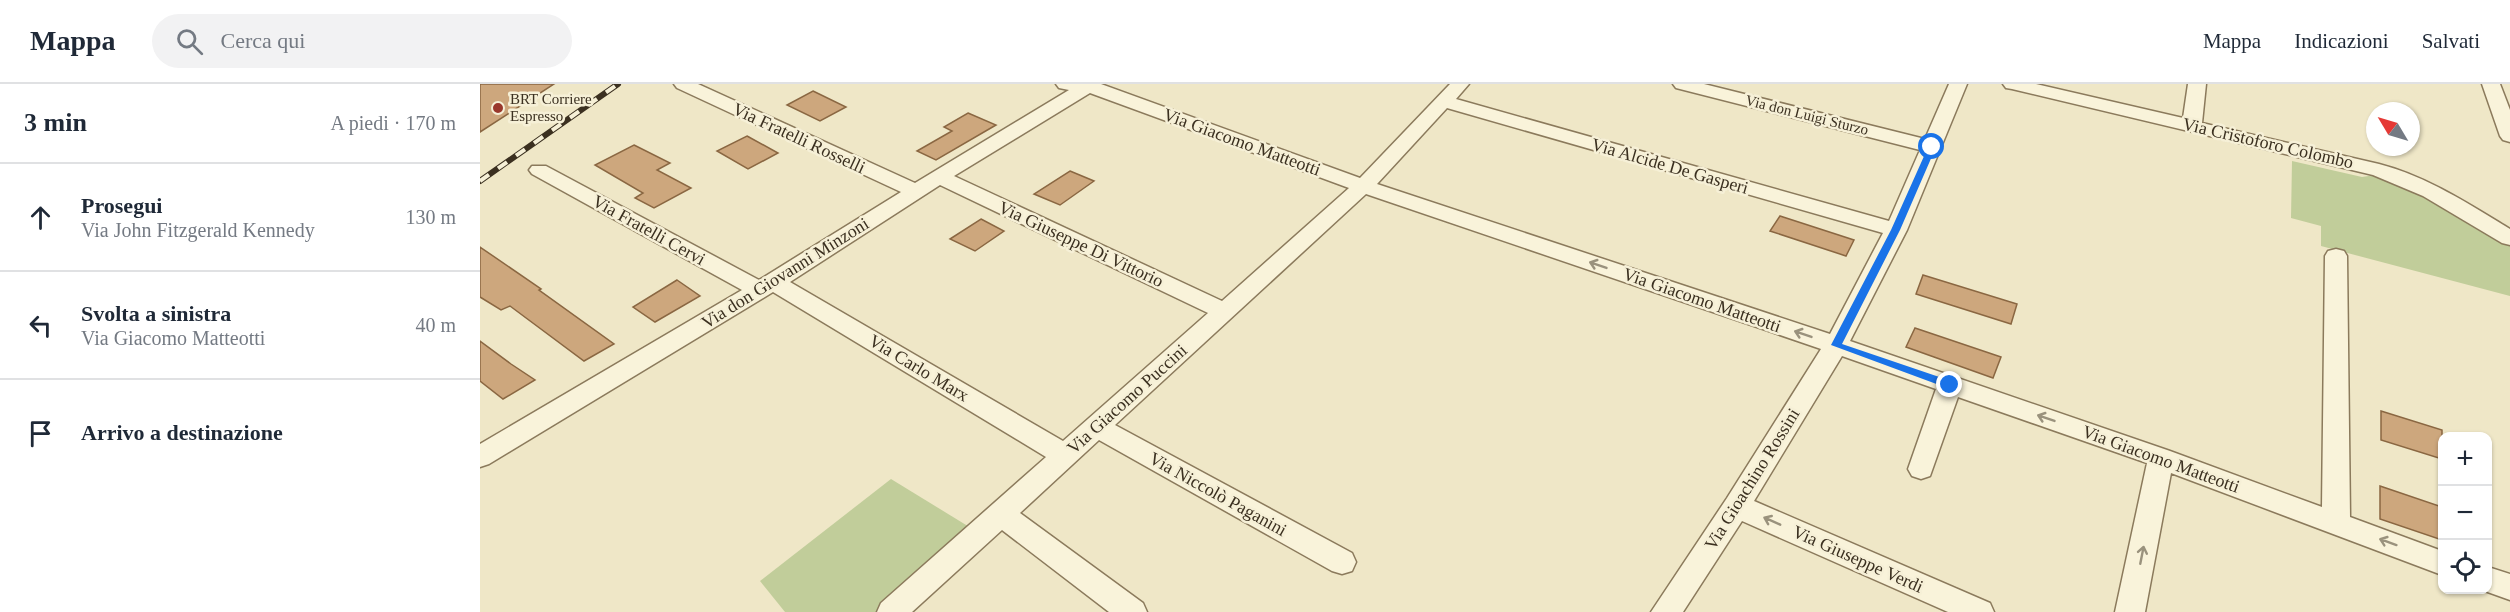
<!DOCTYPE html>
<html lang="it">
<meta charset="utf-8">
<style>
body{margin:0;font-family:Georgia,serif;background:#f2f2f3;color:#1f2937}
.controls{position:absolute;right:18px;bottom:18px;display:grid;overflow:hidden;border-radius:12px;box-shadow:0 2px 4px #0004}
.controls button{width:54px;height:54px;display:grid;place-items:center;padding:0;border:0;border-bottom:2px solid #e0e1e3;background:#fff;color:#1f2937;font:30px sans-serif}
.compass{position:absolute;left:1886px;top:18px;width:54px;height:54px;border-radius:50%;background:#fff;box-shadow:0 2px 4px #0004;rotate:308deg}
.stop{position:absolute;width:18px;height:18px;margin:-14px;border:4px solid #1a73e8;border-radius:50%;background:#fff}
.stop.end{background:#1a73e8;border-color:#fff;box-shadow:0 2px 6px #0008}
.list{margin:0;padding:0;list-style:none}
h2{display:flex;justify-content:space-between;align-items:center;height:78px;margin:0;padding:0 24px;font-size:26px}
h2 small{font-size:20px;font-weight:400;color:#747a83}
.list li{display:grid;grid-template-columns:39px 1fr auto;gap:18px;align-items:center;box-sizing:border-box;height:108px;padding:0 24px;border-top:2px solid #e0e1e3}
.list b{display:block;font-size:22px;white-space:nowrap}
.list p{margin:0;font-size:20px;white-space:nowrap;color:#747a83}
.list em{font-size:20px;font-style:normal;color:#747a83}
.icon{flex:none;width:33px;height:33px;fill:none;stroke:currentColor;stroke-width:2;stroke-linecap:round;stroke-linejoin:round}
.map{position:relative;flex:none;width:2030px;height:528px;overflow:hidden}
header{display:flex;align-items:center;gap:36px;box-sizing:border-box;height:84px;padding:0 30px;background:#fff;border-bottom:2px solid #e0e1e3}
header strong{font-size:28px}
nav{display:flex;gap:33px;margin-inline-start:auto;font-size:21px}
.search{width:420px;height:54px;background:#f2f2f3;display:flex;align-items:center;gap:15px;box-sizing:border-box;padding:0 21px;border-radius:33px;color:#747a83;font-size:22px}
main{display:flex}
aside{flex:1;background:#fff}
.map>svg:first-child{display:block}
.green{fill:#c1cd9a}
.building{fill:#cda77d;stroke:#8a6742;stroke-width:1.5}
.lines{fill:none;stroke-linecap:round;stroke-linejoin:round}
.street-casing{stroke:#8b7a5c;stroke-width:3}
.street{fill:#f9f3da;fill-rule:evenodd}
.rail-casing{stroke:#3b3020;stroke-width:6}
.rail{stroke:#f6f0d7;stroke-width:4;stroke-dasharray:11;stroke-linecap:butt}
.oneway{stroke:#9a927d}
.route{fill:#1a73e8}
.poi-dot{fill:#9a382c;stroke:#f6f0d7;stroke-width:2}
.labels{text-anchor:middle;stroke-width:5;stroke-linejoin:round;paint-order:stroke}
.far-poi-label{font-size:15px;fill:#3b3020;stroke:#f6f0d7;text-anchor:start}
.far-street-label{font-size:15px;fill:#3b3020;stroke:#f6f0d7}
.street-label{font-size:18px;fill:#3b3020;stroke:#f6f0d7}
</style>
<header>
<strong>Mappa</strong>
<div class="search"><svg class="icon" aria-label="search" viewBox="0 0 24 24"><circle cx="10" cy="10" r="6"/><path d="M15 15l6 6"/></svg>Cerca qui</div>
<nav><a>Mappa</a><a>Indicazioni</a><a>Salvati</a></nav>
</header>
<main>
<aside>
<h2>3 min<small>A piedi · 170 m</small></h2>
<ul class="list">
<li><svg class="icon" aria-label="ahead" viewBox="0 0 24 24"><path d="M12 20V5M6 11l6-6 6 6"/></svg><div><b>Prosegui</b><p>Via John Fitzgerald Kennedy</p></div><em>130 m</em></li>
<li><svg class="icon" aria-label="left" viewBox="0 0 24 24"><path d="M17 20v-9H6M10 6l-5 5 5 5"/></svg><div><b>Svolta a sinistra</b><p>Via Giacomo Matteotti</p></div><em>40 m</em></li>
<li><svg class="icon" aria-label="arrive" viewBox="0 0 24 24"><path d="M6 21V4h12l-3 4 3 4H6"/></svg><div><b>Arrivo a destinazione</b></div></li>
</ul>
</aside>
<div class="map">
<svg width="2030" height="528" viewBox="0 0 2030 528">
<rect width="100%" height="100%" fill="#efe7c7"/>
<g class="green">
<polygon points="1812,77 1882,93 1895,91 1943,110 2030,162 2030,212 1841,162 1841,142 1811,134"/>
<polygon points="411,395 491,444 397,528 305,528 280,497"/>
</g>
<g class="building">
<polygon points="0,0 74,0 0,48"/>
<polygon points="333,7 366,23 340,37 307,21"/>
<polygon points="488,29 516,41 456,76 437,67 472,47 464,43"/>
<polygon points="267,52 298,69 268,85 237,67"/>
<polygon points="154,61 190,79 177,86 211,104 174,124 155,114 163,109 115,81"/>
<polygon points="590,87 614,97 580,121 554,110"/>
<polygon points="1300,132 1374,156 1366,172 1290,147"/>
<polygon points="501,135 524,147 495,167 470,155"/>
<polygon points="0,163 61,205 59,206 134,260 104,277 30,222 21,226 0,213"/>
<polygon points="1443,191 1537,220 1531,240 1436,210"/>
<polygon points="197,196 220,212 175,238 153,223"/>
<polygon points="1435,244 1521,273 1513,294 1426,263"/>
<polygon points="0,257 31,280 55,296 23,315 0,297"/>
<polygon points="1901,327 1962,346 1962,375 1901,356"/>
<polygon points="1900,402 1962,423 1962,456 1900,435"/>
</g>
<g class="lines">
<defs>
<g id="street">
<path d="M194 0H218L435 99 589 6 579 4 576 0H621L880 94 970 0H989L976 15 1409 137 1440 66 1196 4 1193 0H1224L1445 55 1469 0H1487L1427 146 1370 257 1690 367 1842 423 1845 172 1848 167 1856 165 1864 167 1867 172 1870 433 1962 467V491L1691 389 1665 528H1635L1667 379 1478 313 1450 392 1441 395 1432 392 1428 385 1456 305 1362 272 1274 417 1510 519 1514 528H1468L1262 437 1203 528H1171L1247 414 1341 265 886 110 635 341 872 469 876 478 872 487 862 490 852 487 619 356 540 429 663 519 667 528H629L522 446 432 528H397L401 519 566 373 293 208 9 380 0 383V360L262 206 52 90 49 86 52 82H66L279 196 421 108 197 4ZM610 9 869 104 742 217 474 92ZM967 24 1403 149 1350 250 897 100ZM460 101 728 229 583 357 310 198Z"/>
<path d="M1523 0H1556L1703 34 1708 0H1726L1722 39 1899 80C1946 92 1989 120 2030 145V161L2022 159 1943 112 1893 91 1532 5 1526 4Z"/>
<polygon points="2002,0 2020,0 2030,26 2030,58 2023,56 2020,52"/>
<polygon points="2008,483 2030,490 2030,516 2002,506 2008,506"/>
</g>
</defs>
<use href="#street" class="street-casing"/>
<use href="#street" class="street"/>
<defs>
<polyline id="rail" points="0,97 138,0"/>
</defs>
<use href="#rail" class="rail-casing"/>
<use href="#rail" class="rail"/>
</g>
<defs><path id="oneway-shaft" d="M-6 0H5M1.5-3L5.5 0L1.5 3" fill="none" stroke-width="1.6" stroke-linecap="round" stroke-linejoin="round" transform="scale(1.5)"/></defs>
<g class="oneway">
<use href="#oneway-shaft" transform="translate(1118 181) rotate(-161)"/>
<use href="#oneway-shaft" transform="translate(1323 250) rotate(-161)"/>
<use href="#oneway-shaft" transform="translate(1566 334) rotate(-161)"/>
<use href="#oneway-shaft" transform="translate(1292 437) rotate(-156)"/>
<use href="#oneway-shaft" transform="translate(1908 458) rotate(-160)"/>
<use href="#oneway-shaft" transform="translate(1662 471) rotate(-79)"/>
</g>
<polygon class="route" points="1449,61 1456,63 1420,146 1362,260 1474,298 1475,301 1470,305 1351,261 1411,146"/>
<circle class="poi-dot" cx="18" cy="24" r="6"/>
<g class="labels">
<g class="far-poi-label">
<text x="30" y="20">BRT Corriere<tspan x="30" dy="17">Espresso</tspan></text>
</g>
<g class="far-street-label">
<text transform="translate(1327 31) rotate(14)" y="5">Via don Luigi Sturzo</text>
</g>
<g class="street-label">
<text transform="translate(319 54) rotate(25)" y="6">Via Fratelli Rosselli</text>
<text transform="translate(762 58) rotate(20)" y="6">Via Giacomo Matteotti</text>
<text transform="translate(1788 59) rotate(13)" y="6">Via Cristoforo Colombo</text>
<text transform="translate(1190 82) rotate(16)" y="6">Via Alcide De Gasperi</text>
<text transform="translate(169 146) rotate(29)" y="6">Via Fratelli Cervi</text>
<text transform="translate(601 160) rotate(25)" y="6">Via Giuseppe Di Vittorio</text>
<text transform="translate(305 189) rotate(-32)" y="6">Via don Giovanni Minzoni</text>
<text transform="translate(1222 216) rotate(19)" y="6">Via Giacomo Matteotti</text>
<text transform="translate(439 284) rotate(31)" y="6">Via Carlo Marx</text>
<text transform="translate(647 315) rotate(-42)" y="6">Via Giacomo Puccini</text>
<text transform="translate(1681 375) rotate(20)" y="6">Via Giacomo Matteotti</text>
<text transform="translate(1272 395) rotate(-58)" y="6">Via Gioachino Rossini</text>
<text transform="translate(738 410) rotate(29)" y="6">Via Niccolò Paganini</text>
<text transform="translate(1378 475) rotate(24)" y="6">Via Giuseppe Verdi</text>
</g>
</g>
</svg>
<div class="controls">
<button>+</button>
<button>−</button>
<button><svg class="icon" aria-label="locate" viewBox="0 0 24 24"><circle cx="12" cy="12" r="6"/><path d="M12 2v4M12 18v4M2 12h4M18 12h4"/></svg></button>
</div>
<svg class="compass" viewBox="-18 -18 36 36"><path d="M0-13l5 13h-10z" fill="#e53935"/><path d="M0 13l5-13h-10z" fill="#747a83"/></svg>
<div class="stop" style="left:1452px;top:63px"></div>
<div class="stop end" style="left:1470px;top:301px"></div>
</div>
</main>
